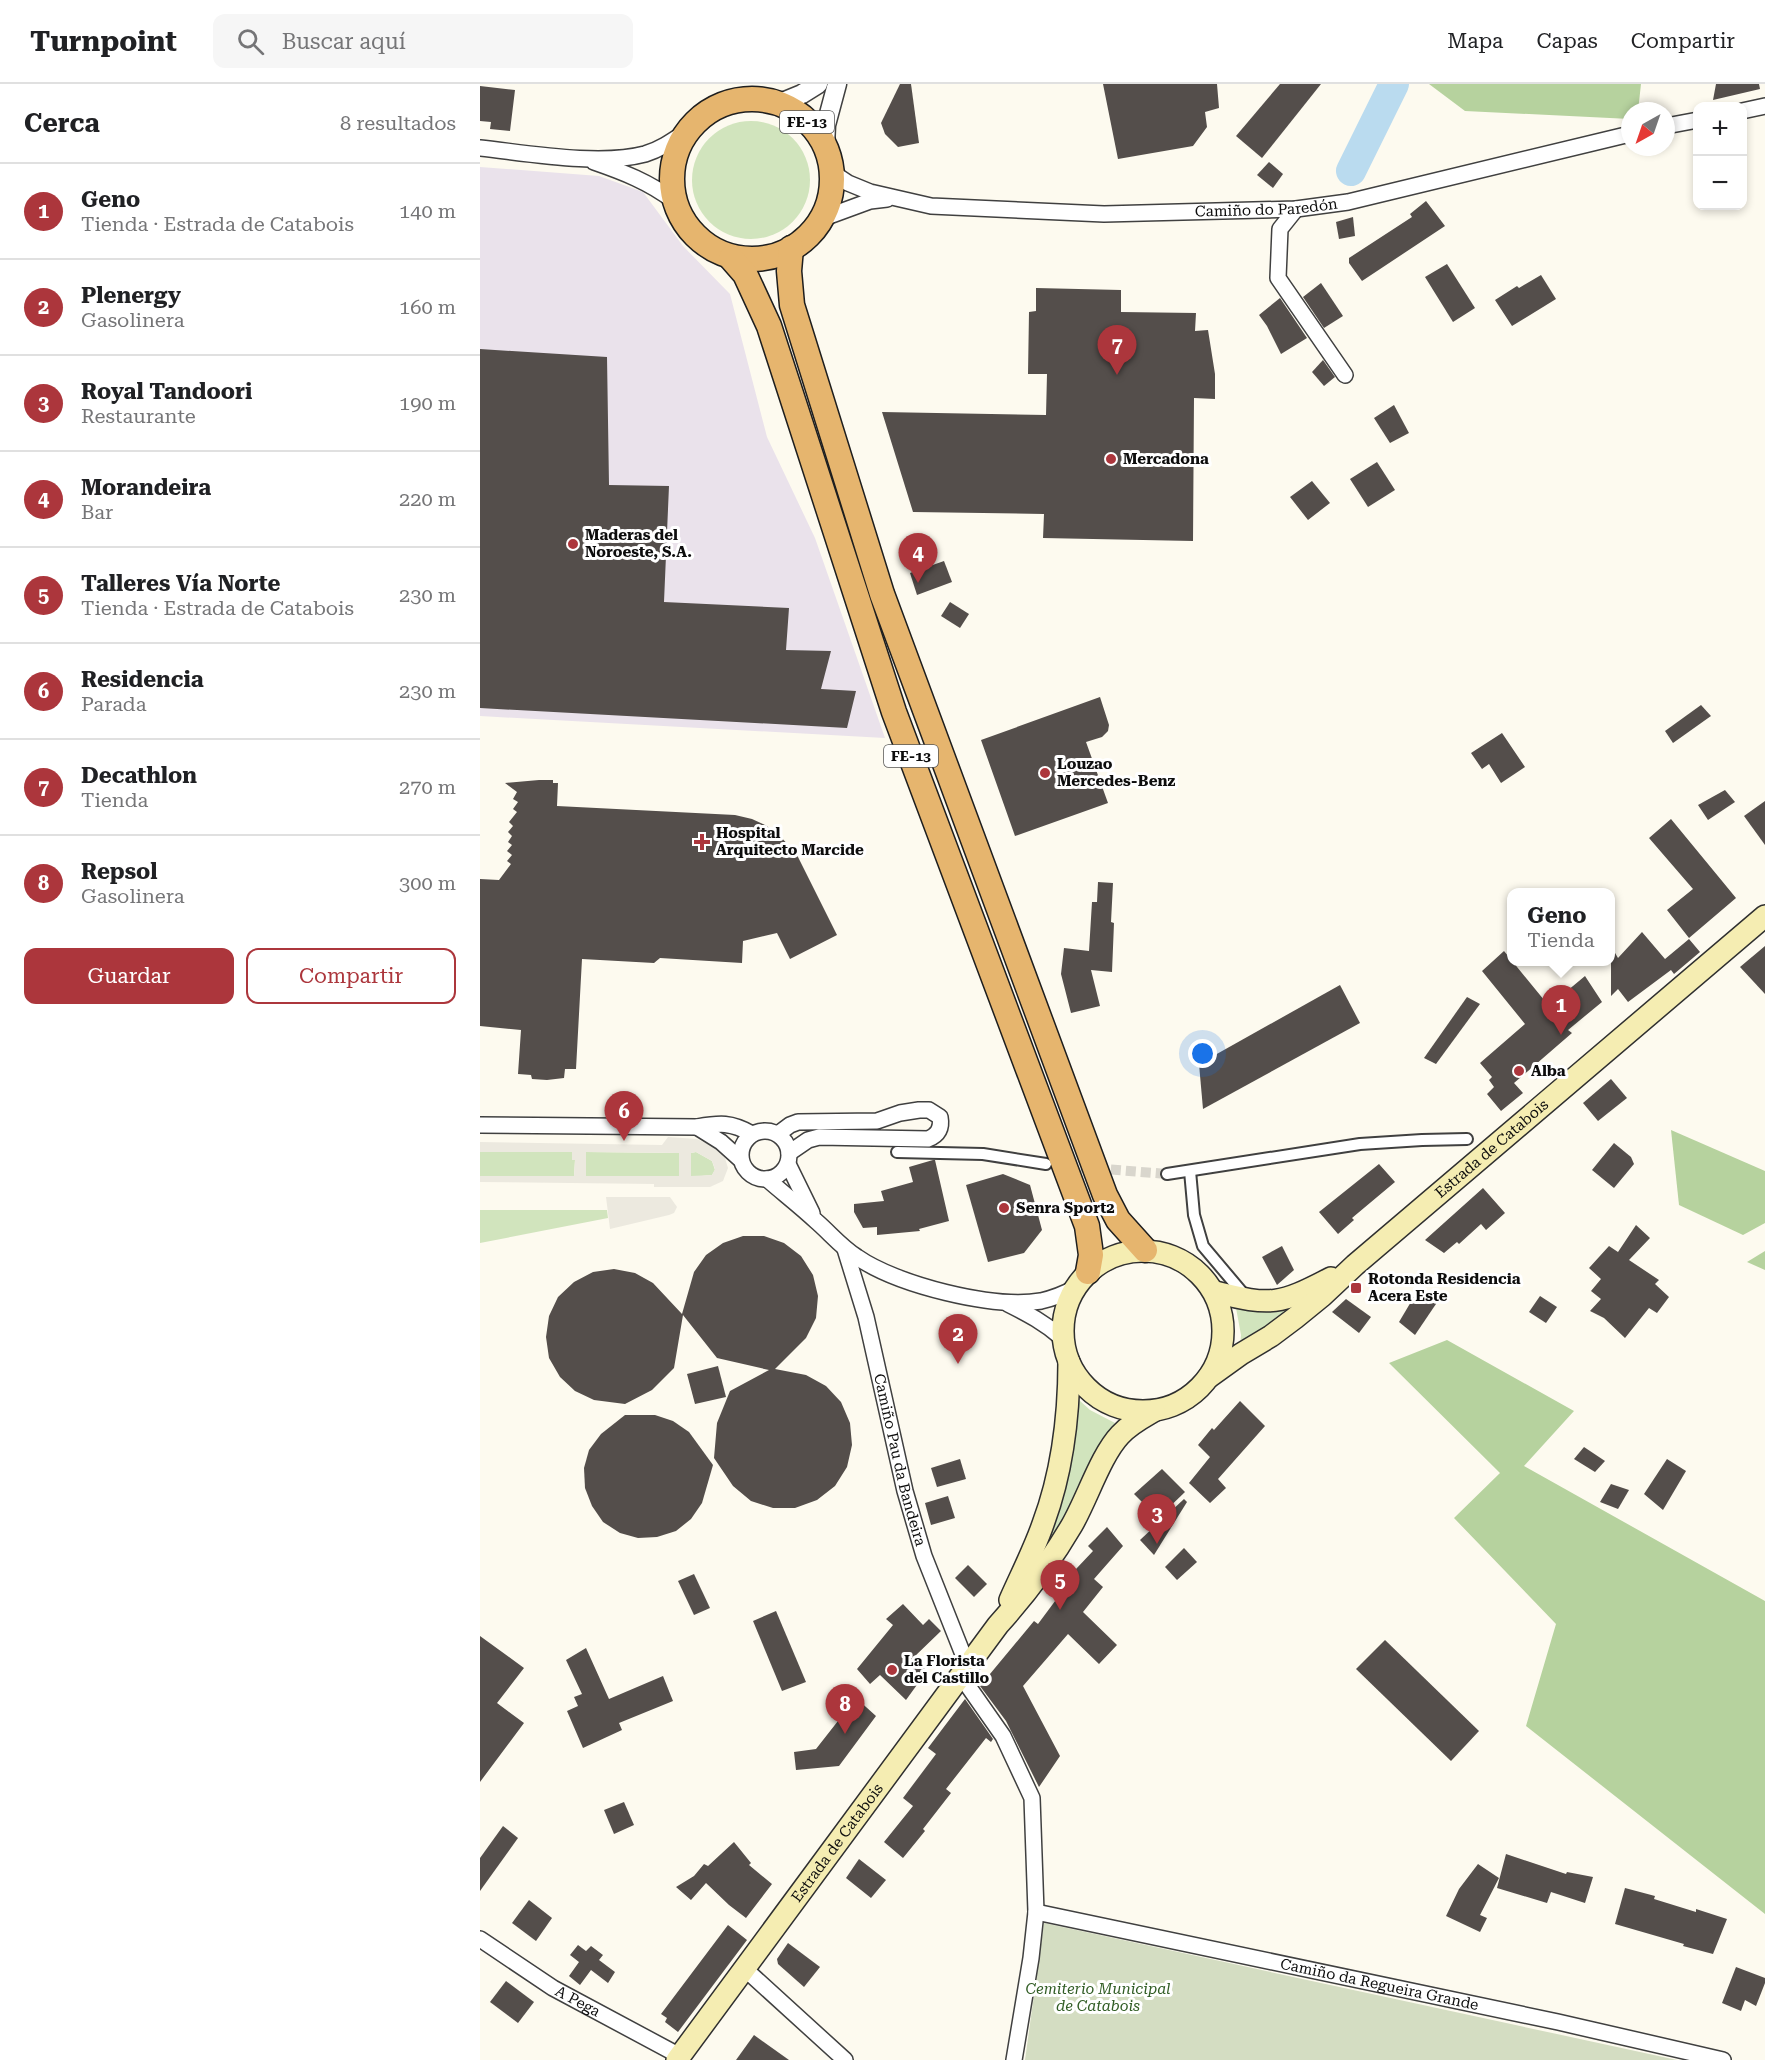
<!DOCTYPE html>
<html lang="es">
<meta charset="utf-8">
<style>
body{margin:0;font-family:"Roboto Serif",serif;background:#f6f6f6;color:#202124}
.controls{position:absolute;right:18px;top:18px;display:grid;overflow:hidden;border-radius:12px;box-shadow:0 3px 9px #0003}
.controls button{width:54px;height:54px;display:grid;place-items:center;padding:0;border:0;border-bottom:2px solid #e0e0e0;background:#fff;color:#202124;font:30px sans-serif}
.compass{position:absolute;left:1141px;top:18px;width:54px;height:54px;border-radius:50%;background:#fff;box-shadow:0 3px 9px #0003;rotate:220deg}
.you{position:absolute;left:723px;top:970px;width:21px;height:21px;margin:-15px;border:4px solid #fff;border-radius:50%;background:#1a73e8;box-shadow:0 0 0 9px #1a73e833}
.badge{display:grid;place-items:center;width:39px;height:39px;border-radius:50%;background:#ac363c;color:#fff;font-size:20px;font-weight:700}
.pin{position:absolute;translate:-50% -50px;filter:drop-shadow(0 2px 3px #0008)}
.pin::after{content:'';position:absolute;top:32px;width:21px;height:18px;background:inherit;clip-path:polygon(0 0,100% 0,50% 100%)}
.popup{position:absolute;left:1027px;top:804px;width:108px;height:78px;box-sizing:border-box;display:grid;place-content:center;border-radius:12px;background:#fff;filter:drop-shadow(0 2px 4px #0005);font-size:20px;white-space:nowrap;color:#757577}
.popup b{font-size:22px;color:#202124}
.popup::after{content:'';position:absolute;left:50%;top:100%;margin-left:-12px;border:12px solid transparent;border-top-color:#fff}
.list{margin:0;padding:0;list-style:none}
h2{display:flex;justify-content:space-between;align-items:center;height:78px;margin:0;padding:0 24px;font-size:26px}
h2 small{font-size:20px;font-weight:400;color:#757577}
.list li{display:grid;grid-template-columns:39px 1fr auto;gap:18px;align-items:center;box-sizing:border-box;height:96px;padding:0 24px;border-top:2px solid #e0e0e0}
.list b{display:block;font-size:22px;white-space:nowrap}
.list p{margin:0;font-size:20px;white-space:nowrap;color:#757577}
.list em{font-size:20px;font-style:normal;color:#757577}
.actions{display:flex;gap:12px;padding:18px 24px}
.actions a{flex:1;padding:14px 0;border:2px solid #ac363c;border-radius:12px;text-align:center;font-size:21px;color:#ac363c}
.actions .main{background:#ac363c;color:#fff}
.icon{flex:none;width:33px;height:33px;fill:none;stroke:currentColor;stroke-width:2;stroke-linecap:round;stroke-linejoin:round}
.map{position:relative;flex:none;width:1285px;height:1976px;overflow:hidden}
header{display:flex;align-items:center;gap:36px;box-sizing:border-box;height:84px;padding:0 30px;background:#fff;border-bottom:2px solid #e0e0e0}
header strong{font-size:28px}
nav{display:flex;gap:33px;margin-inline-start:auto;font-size:21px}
.search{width:420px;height:54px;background:#f6f6f6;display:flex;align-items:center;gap:15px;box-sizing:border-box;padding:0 21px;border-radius:12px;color:#757577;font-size:22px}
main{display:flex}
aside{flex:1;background:#fff}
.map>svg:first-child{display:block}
.industrial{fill:#eae2eb}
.green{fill:#d1e4bd}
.forest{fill:#b6d29e}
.cemetery{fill:#d4ddc2}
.plaza{fill:#ece9df;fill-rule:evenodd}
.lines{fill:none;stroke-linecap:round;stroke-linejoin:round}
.river{stroke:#badbef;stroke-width:30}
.building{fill:#544e4b}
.pedestrian-tunnel{stroke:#d9d6cd;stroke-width:10;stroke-dasharray:10 5;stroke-linecap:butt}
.pedestrian-casing{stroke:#404040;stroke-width:14}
.minor-casing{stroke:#404040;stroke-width:18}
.tertiary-casing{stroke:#404040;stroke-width:21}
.secondary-casing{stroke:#2f2f2f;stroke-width:24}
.trunk-casing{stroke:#1e1e1e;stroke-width:27}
.pedestrian{stroke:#fff;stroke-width:10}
.minor{stroke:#fff;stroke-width:15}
.tertiary{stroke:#fff;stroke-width:18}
.secondary{stroke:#f5edb2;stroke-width:21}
.trunk{stroke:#e6b56e;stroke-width:24}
.poi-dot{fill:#ac363c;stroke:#fff;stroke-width:2}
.labels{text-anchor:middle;stroke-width:6;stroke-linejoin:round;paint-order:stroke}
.shield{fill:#fff;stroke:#565656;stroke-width:1.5}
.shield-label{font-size:14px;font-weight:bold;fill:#0d0d0d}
.street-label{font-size:15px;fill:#0d0d0d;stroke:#fff}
.poi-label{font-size:15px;font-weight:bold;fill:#0d0d0d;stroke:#fff;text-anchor:start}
.park-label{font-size:15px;font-style:italic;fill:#315d25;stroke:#fff}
</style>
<header>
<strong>Turnpoint</strong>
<div class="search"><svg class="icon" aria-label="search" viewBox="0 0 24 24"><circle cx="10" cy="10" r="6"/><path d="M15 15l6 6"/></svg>Buscar aquí</div>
<nav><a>Mapa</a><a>Capas</a><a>Compartir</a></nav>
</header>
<main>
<aside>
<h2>Cerca<small>8 resultados</small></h2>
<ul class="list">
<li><span class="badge">1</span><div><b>Geno</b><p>Tienda · Estrada de Catabois</p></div><em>140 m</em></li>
<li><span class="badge">2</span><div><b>Plenergy</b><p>Gasolinera</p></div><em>160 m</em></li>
<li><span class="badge">3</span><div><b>Royal Tandoori</b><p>Restaurante</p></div><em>190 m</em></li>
<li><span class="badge">4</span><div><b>Morandeira</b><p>Bar</p></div><em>220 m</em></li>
<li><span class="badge">5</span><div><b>Talleres Vía Norte</b><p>Tienda · Estrada de Catabois</p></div><em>230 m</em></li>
<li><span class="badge">6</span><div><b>Residencia</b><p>Parada</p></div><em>230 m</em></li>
<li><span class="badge">7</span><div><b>Decathlon</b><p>Tienda</p></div><em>270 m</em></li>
<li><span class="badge">8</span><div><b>Repsol</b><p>Gasolinera</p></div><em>300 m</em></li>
</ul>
<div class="actions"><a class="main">Guardar</a><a>Compartir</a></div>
</aside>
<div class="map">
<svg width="1285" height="1976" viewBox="0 0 1285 1976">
<rect width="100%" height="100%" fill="#fdfaef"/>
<polygon class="industrial" points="0,83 119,92 163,108 203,162 250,210 287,353 335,454 405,654 0,632"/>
<g class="green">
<circle cx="271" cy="96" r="59"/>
<polygon points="0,1068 92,1068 95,1076 94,1092 0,1092"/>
<polygon points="106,1068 200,1069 199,1093 105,1092"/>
<polygon points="216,1068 232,1077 235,1086 232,1091 211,1093 211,1069"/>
<polygon points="0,1126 127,1126 128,1134 0,1159"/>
<path d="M836 1209 760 1264 761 1251 756 1224C786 1232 809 1219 836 1209Z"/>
<polygon points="599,1316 610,1326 635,1339 572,1462 562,1466 579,1422 593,1366"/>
</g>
<g class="forest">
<polygon points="949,0 1161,0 1158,27 1150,27 1150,35 985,27"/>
<polygon points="1191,1046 1285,1087 1285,1139 1263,1151 1199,1121"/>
<polygon points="1285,1167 1285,1186 1267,1178"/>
<polygon points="967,1256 1094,1327 1044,1382 1285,1517 1285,1830 1046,1642 1076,1540 974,1434 1020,1389 909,1279"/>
</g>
<polygon class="cemetery" points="564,1839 1197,1976 545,1976"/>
<g class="plaza">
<path d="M188 1053 217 1055 238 1065 245 1074 248 1084 243 1097 230 1103H174V1100L0 1098V1092H94L95 1076H92V1068H0V1058L182 1061ZM106 1068 199 1069V1092H106ZM216 1068 232 1077 235 1085 232 1091 211 1092V1069Z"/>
<polygon points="126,1113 190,1113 197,1123 194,1129 189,1131 130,1145"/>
</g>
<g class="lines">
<polyline class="river" points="871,87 914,0"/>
</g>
<g class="building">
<polygon points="420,0 431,0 439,59 418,63 405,50 401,39"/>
<polygon points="623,0 737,0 739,24 725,28 727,43 713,62 638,75"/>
<polygon points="800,0 841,0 782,74 756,52"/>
<polygon points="1236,0 1279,0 1280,5 1233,16"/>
<polygon points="0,2 35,6 30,47 10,45 11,38 0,37"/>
<polygon points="789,78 803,90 793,104 777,91"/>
<polygon points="946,117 965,142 882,197 869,179 869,174 932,133 930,130"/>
<polygon points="873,133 875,152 859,155 856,138"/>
<polygon points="967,180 995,224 973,238 945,193"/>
<polygon points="1061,191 1076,215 1032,242 1015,216 1037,202 1039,204"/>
<polygon points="841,199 863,232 844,244 823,213"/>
<polygon points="556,204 641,206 641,228 716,229 715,247 728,246 735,290 735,315 714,314 713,457 563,454 564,430 433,428 402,328 566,331 567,290 548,290 549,228 556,227"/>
<polygon points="800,214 827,254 801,270 787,242 779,231"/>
<polygon points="0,265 127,273 129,401 189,402 184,518 309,524 306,566 351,567 341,605 376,607 367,644 0,624"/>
<polygon points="843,276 855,293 844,302 832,288"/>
<polygon points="914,321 929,349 910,359 894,334"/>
<polygon points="897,378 915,406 888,423 870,395"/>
<polygon points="832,397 850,419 828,436 810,413"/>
<polygon points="464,477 472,498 437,511 430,489"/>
<polygon points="470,518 489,530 480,544 461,532"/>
<polygon points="620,613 629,641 628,647 622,653 606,658 628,719 535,752 501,656"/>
<polygon points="1221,621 1231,632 1193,659 1185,647"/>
<polygon points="1022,649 1045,683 1021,699 1009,680 1002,685 991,669"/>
<polygon points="59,696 73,696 73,699 78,699 77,722 255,731 272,735 285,741 297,749 316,769 357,851 310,875 297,849 263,857 262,879 180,874 174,879 102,875 96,985 85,985 84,994 67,996 52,995 51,991 38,990 41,946 0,942 0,795 19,796 31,780 27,777 32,771 27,767 32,761 28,758 32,752 28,748 33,742 29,738 37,728 33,725 38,718 33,715 37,708 25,699"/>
<polygon points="1245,706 1255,718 1228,736 1218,721"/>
<polygon points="1285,717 1285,761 1264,732"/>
<polygon points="1191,735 1256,814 1209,854 1187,826 1213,805 1169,754"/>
<polygon points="618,798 633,799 631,838 634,839 632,888 611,886 620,922 591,929 581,890 584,864 609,867 612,818 617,818"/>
<polygon points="1162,848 1185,875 1209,855 1220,868 1194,890 1191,886 1148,918 1138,905 1131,912 1131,862 1138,874"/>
<polygon points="1285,862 1285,910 1260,883"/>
<polygon points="1024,867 1069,922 1105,892 1122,918 1088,946 1092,949 1034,999 1043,1009 1021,1027 1007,1010 1014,1003 1009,996 1012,993 1000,979 1045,940 1002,887"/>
<polygon points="860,901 880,939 723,1025 719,980"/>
<polygon points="987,913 1000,920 956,980 944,974"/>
<polygon points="1131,995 1147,1014 1118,1037 1103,1019"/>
<polygon points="1134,1059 1151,1073 1154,1080 1134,1104 1112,1086"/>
<polygon points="453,1076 455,1076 469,1137 439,1145 440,1147 397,1151 397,1143 383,1144 374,1128 374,1120 404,1117 401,1107 433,1098 429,1083"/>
<polygon points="899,1080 915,1098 872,1134 874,1136 858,1150 839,1128"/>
<polygon points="523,1090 550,1101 562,1146 544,1169 508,1178 486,1101"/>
<polygon points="1003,1104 1025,1129 1006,1146 1001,1140 979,1160 977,1158 964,1169 945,1156"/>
<polygon points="1156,1141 1170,1154 1149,1176 1179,1196 1175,1200 1189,1213 1177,1229 1169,1224 1145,1254 1124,1234 1110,1227 1121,1215 1111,1207 1121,1195 1109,1184 1129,1162 1138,1168"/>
<polygon points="263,1152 284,1152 304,1159 321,1172 333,1191 338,1212 336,1234 326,1254 295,1285 326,1291 346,1302 361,1318 370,1339 372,1361 367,1383 355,1402 337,1416 315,1424 293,1424 271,1417 253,1402 234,1374 237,1339 250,1307 289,1286 237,1274 203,1231 194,1284 172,1306 145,1320 114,1316 95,1307 80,1293 69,1274 66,1253 69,1232 78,1213 94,1198 113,1188 134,1185 155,1189 173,1199 202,1230 214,1188 226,1171 243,1159"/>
<polygon points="802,1162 814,1186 797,1201 782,1173"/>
<polygon points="938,1206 958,1217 935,1251 919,1238"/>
<polygon points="1060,1212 1077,1223 1066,1239 1049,1228"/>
<polygon points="866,1215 891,1233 879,1249 852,1228"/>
<polygon points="238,1282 246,1313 215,1320 207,1290"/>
<polygon points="760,1317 785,1342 738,1395 746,1404 730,1419 709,1399 730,1373 718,1361 732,1344 734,1346"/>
<polygon points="145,1331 175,1331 193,1337 209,1348 233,1381 222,1419 211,1435 196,1447 177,1453 158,1454 140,1449 123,1438 112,1422 105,1404 104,1384 109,1366 121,1350"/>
<polygon points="1104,1363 1125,1377 1115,1388 1094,1375"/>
<polygon points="480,1375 486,1395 457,1403 451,1384"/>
<polygon points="1187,1375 1206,1387 1183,1426 1164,1410"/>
<polygon points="682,1385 705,1408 678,1434 654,1410"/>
<polygon points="1131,1400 1149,1406 1138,1425 1120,1418"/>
<polygon points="468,1412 475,1434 451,1441 445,1419"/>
<polygon points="704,1415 707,1418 674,1471 660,1456"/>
<polygon points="627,1443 643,1462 614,1495 623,1503 603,1528 637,1561 619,1580 588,1550 543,1602 580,1672 559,1703 526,1637 500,1602 554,1537 558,1540 584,1505 580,1502 613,1467 608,1462"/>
<polygon points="704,1464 717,1478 697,1496 685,1483"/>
<polygon points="488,1481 507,1500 494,1513 475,1494"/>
<polygon points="214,1490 230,1524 214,1531 198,1497"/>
<polygon points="423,1520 443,1541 449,1535 461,1547 433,1574 447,1587 426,1616 400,1591 390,1600 377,1585 413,1541 406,1535"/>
<polygon points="296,1527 326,1598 302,1607 273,1537"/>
<polygon points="0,1552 44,1584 17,1619 44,1639 0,1698"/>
<polygon points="905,1556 999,1647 971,1677 876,1585"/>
<polygon points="106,1564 129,1615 183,1592 193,1617 139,1639 142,1646 103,1664 87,1627 98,1622 94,1613 102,1610 86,1576"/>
<polygon points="376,1614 396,1632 359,1682 316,1686 314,1668 336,1665"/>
<polygon points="485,1615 513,1655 511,1658 506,1654 466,1705 471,1709 443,1745 445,1747 423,1774 404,1758 433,1722 423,1714 456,1670 448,1664"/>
<polygon points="144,1718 154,1741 134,1750 124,1726"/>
<polygon points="23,1742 38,1754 0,1807 0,1774"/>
<polygon points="254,1758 271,1779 269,1781 292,1800 266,1834 249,1821 226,1799 211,1816 196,1803 214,1792 224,1780 228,1782"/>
<polygon points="1026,1770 1086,1790 1087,1788 1113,1793 1105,1819 1071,1808 1067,1819 1017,1804"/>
<polygon points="379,1775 406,1796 391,1814 366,1794"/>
<polygon points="998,1780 1019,1794 1000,1831 1007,1834 1000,1848 966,1832 979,1805"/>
<polygon points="1145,1804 1175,1812 1174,1815 1216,1828 1216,1825 1247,1835 1233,1870 1203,1862 1204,1860 1135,1840"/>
<polygon points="49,1816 72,1834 56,1857 32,1839"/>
<polygon points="248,1841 267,1856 198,1948 185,1938 187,1934 181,1930"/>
<polygon points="308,1859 340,1883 324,1903 298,1880 297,1875"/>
<polygon points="98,1861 106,1867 111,1862 123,1871 119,1876 135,1888 128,1899 111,1886 100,1901 89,1892 99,1878 90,1871"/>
<polygon points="1256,1883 1285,1894 1285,1899 1276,1922 1265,1916 1261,1927 1242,1919"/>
<polygon points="26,1897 54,1918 38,1939 10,1918"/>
<polygon points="274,1951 309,1976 256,1976"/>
</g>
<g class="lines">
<polyline class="pedestrian-tunnel" points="586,1082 687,1090"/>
<defs>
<g id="pedestrian">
<polyline points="417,1068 503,1070 566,1080"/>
<polyline points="710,1087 714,1131 723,1162 766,1213"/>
<polyline points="687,1090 880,1060 942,1056 987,1055"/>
</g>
<g id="minor">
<polyline points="1262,27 1285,22"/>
<polyline points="1186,42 1218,36"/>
<path d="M0 64C47 69 120 82 165 70 182 65 195 55 210 45"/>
<path d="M114 78C143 88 169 98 194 117"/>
<path id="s1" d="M353 89 368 99 390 108 451 122 624 130 816 125 868 118 1150 50"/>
<polyline points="816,125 800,145 798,194 865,291"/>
<polyline points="341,135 390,117 407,115"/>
<path d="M0 1041 217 1043C240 1039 251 1038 272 1050"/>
<polyline points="217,1043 241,1058 261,1076"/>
<circle cx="285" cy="1071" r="24"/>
<path d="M298 1050 310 1041 318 1038 397 1037 420 1029 439 1026H449L460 1033C462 1044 458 1051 448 1055L339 1053 328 1056 309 1069"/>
<polyline points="308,1080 332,1129"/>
<path d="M287 1095C303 1109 320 1122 336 1137 350 1149 361 1163 377 1173 417 1201 513 1225 561 1217 574 1214 584 1210 595 1204"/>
<path id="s2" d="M365 1165 386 1233 425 1407 444 1472 488 1583"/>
<path d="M528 1220C548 1230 565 1239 582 1254"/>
<polyline points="481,1592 523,1652 552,1714 556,1828 551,1874 534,1976"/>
<path id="s3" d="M556 1828 1078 1938 1243 1976"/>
<path id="s4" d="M0 1855 73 1904 200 1972"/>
<polyline points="265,1885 365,1976"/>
</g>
<g id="tertiary">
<polyline points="300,19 322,10 338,0"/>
<polyline points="345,62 346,41 357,0"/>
</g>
<g id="secondary">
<circle cx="663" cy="1247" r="80"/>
<path d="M735 1208C792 1222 799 1221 851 1194"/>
<path id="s5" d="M729 1293 761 1270 791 1252 815 1234 842 1212 875 1181 1285 832"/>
<path d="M530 1516C541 1491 554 1466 563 1440 582 1389 589 1332 589 1278"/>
<path id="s6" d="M197 1976 518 1541C546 1510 571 1477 592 1441 607 1415 621 1371 640 1351 650 1340 662 1334 674 1327"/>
</g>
<g id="trunk">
<circle cx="272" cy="95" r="80"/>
<polyline points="311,164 309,187 312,221 402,510 625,1111 638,1136 665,1166"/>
<polyline points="251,174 265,190 289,242 414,628 607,1142 611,1171 608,1188"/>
</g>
</defs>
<use href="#pedestrian" class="pedestrian-casing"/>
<use href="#minor" class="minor-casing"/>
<use href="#tertiary" class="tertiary-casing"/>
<use href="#secondary" class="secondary-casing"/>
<use href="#trunk" class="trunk-casing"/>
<use href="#pedestrian" class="pedestrian"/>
<use href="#minor" class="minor"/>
<use href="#tertiary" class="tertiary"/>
<use href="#secondary" class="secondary"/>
<use href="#trunk" class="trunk"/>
</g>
<g class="poi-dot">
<circle cx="631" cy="375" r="6"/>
<circle cx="93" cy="460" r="6"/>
<circle cx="565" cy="689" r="6"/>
<path d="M219 749h6v6h6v6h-6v6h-6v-6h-6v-6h6z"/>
<circle cx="1039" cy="987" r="6"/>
<circle cx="524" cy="1124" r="6"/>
<rect x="870" y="1198" width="12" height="12" rx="3"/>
<circle cx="412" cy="1586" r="6"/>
</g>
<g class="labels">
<g class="shield">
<rect x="300" y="27" width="54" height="22" rx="4.5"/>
<rect x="404" y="661" width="54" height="22" rx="4.5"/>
</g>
<g class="shield-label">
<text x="327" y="43">FE-13</text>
<text x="431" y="677">FE-13</text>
</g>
<g class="street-label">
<text dy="5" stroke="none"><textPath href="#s1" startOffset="440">Camiño do Paredón</textPath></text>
<text dy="5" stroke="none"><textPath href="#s5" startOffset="364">Estrada de Catabois</textPath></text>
<text dy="5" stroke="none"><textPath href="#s2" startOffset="218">Camiño Pau da Bandeira</textPath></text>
<text dy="5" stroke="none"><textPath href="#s6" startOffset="270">Estrada de Catabois</textPath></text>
<text dy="5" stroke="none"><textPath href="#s3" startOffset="351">Camiño da Regueira Grande</textPath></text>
<text dy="5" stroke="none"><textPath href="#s4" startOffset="116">A Pega</textPath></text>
</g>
<g class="poi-label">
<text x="643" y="380">Mercadona</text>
<text x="105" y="456">Maderas del<tspan x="105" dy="17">Noroeste, S.A.</tspan></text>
<text x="577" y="685">Louzao<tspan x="577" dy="17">Mercedes-Benz</tspan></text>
<text x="236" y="754">Hospital<tspan x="236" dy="17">Arquitecto Marcide</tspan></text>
<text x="1051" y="992">Alba</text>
<text x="536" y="1129">Senra Sport2</text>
<text x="888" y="1200">Rotonda Residencia<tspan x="888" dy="17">Acera Este</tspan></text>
<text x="424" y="1582">La Florista<tspan x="424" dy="17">del Castillo</tspan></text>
</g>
<g class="park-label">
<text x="618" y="1910">Cemiterio Municipal<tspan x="618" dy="17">de Catabois</tspan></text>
</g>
</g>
</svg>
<div class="controls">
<button>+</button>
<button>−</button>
</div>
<svg class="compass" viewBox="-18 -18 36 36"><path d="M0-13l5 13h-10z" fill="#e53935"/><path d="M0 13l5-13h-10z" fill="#757577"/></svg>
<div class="you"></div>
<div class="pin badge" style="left:1081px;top:951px">1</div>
<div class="popup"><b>Geno</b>Tienda</div>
<div class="pin badge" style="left:478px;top:1280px">2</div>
<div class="pin badge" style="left:677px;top:1460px">3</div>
<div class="pin badge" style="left:438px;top:499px">4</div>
<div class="pin badge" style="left:580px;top:1526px">5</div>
<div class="pin badge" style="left:144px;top:1057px">6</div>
<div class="pin badge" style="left:637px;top:291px">7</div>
<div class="pin badge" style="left:365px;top:1650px">8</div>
</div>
</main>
